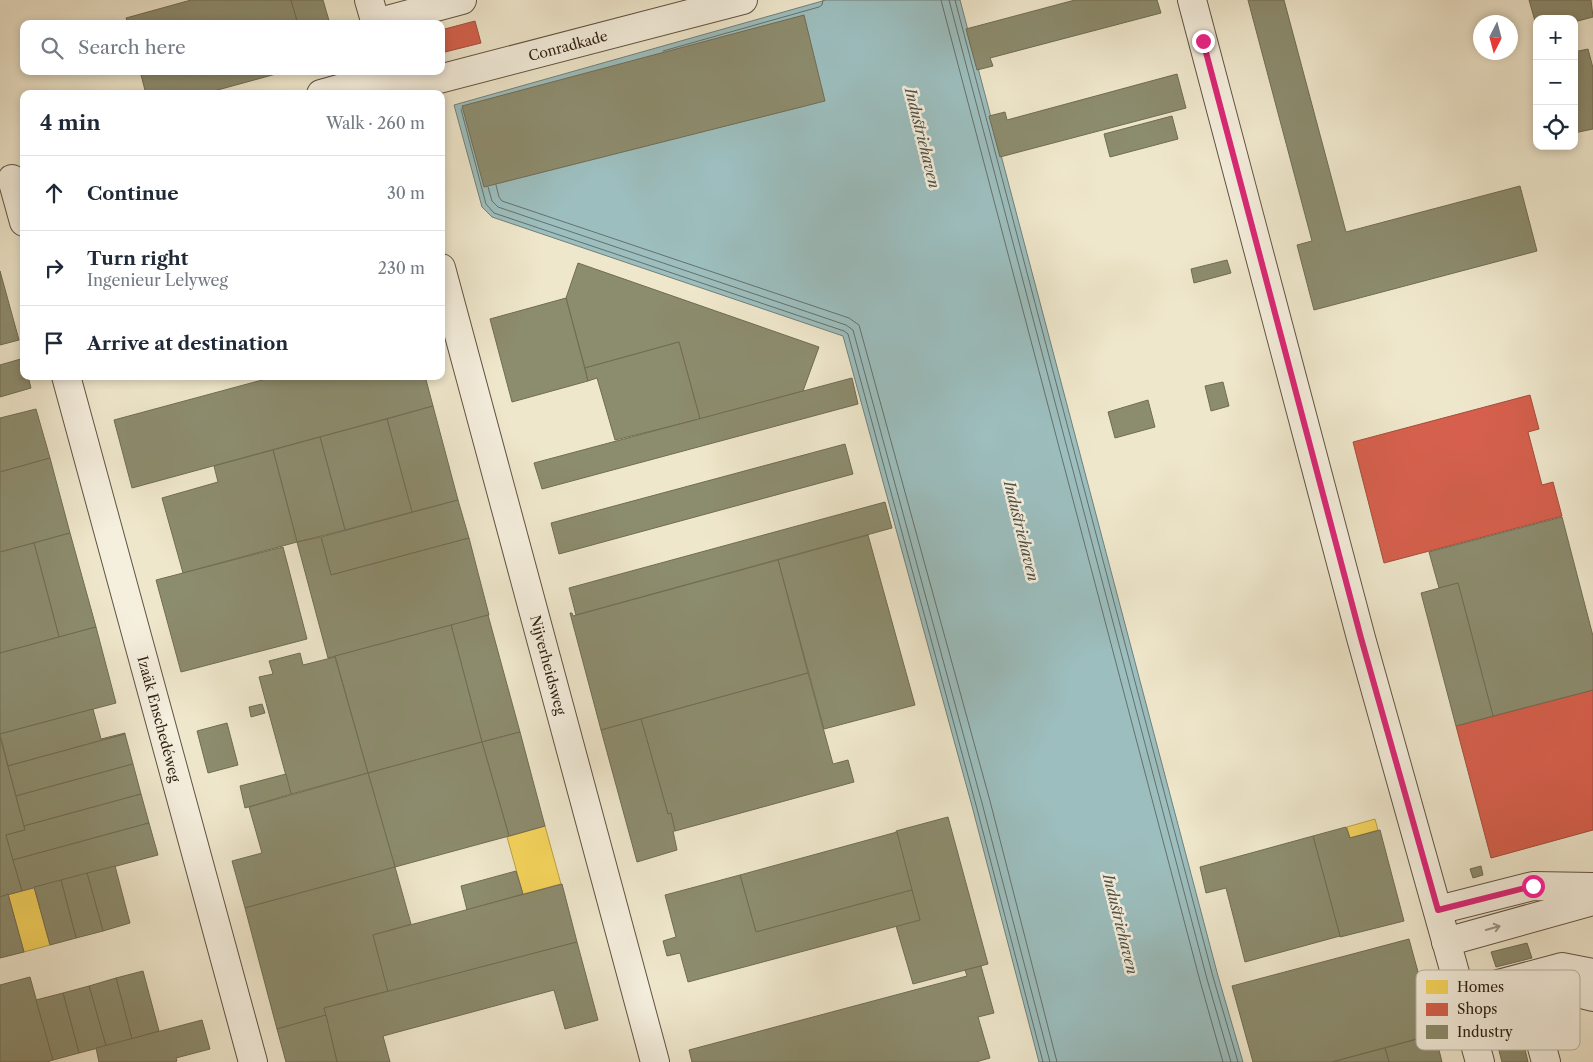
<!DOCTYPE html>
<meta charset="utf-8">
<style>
body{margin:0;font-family:"Libre Caslon Text",serif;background:#f6f6f7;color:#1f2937}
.controls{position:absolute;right:15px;top:15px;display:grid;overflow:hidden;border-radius:10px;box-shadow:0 2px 8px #0003}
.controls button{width:45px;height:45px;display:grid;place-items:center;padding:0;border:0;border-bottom:1px solid #e0e1e3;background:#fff;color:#1f2937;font:25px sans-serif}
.compass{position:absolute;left:1473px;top:15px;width:45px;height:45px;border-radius:50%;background:#fff;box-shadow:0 2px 8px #0003;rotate:186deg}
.stop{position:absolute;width:15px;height:15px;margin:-11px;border:4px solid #db2777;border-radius:50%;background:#fff}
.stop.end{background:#db2777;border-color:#fff;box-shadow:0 1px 5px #0008}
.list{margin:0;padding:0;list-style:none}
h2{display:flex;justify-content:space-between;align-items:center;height:65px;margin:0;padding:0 20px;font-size:21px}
h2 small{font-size:16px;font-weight:400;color:#747a83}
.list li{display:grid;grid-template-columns:32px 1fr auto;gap:15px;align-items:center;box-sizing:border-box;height:75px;padding:0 20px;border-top:1px solid #e0e1e3}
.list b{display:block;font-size:19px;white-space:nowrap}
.list p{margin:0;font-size:16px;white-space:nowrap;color:#747a83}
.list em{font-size:16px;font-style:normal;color:#747a83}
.icon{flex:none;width:28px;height:28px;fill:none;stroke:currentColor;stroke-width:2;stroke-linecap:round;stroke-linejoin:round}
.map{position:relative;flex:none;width:1593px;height:1062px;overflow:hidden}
.search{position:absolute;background:#fff;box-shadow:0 2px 8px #0003;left:20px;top:20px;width:425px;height:55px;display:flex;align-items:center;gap:12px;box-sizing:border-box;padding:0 18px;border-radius:10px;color:#747a83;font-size:19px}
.panel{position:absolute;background:#fff;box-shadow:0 2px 8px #0003;left:20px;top:90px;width:425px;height:290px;border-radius:10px}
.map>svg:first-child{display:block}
.water{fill:#9cbebe;stroke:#71807a}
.homes{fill:#f6d55c;stroke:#bb9f46}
.shops{fill:#d6604d;stroke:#a44d3c}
.industry{fill:#8c8c6e;stroke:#706c53}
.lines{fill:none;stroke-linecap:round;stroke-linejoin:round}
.shore{stroke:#667069;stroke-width:1}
.minor-casing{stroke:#605342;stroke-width:30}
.minor{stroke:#f5efde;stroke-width:28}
.oneway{stroke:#9c9383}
.route{stroke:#db2777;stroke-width:6}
.labels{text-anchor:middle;stroke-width:5;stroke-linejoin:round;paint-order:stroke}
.street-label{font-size:14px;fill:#302214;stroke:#f5efde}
.water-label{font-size:15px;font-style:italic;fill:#505147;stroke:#f5efde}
.key{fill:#f5efde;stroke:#bab2a1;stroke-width:1}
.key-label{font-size:14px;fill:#302214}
</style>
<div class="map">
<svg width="1593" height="1062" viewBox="0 0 1593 1062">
<rect width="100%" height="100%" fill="#efe7cc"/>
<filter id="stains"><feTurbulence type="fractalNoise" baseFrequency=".004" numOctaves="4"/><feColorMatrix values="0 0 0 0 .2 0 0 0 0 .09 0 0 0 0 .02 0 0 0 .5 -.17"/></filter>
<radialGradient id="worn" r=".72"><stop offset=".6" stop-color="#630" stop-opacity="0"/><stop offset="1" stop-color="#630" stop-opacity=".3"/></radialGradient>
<polygon class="water" points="826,0 960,0 1218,976 1243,1062 1039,1062 972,806 843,336 492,217 482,207 454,105"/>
<g class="homes">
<polygon points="1375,819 1378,830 1350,838 1347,827"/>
<polygon points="545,826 561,884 523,894 507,837"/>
<polygon points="34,887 50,945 24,952 8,894"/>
</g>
<g class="shops">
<polygon points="475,21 481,43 441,53 441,30"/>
<polygon points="1530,395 1539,429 1528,432 1542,485 1553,482 1562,516 1384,563 1353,442"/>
<polygon points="1593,690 1593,830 1491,858 1456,726"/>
</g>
<g class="industry">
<polygon points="191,0 291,0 298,24 128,24 126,18"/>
<polygon points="291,0 323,0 330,24 298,24"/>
<polygon points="1075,0 1157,0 1161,13 990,58 993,66 977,70 966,29"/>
<polygon points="1248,0 1284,0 1346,232 1520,186 1537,251 1314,310 1297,245 1312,241"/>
<polygon points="1529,0 1591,0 1593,17 1574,22 1574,19 1537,19 1537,28"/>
<polygon points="804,15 825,101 484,187 462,106"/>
<polygon points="1588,49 1593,68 1593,129 1574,133 1574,52"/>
<polygon points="140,71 287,71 203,94 146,94"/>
<polygon points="1177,74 1186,108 1000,157 989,116 1005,112 1007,120"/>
<polygon points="1172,116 1178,139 1110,157 1104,134"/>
<polygon points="1227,260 1231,273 1194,283 1191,269"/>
<polygon points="578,263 819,347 803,391 700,419 679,342 585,368 566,298"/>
<polygon points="0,271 19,340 0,345"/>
<polygon points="566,298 588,381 512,402 490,319"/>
<polygon points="679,342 700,419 615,440 597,378 588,381 585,368"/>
<polygon points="24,358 24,376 28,376 31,388 0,397 0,365"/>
<polygon points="277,376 425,376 433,406 132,488 114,420"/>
<polygon points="852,378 858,404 542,489 534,463"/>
<polygon points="1223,382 1229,406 1211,411 1205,386"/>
<polygon points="1148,400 1155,427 1115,438 1108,412"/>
<polygon points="433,406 458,500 412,512 387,419"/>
<polygon points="36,409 50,458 0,472 0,418"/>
<polygon points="387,419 412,512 345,530 320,437"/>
<polygon points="320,437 345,530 297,542 273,450"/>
<polygon points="845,444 853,474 559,554 551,523"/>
<polygon points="273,450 297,542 183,573 162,498 218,482 214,466"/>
<polygon points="50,458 70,533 0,552 0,472"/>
<polygon points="458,500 469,538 331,575 321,537"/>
<polygon points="885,502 892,528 576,615 569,588"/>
<polygon points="1562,517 1593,636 1593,690 1493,716 1458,583 1439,588 1429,552"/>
<polygon points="70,533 96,627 59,637 34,543"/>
<polygon points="868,535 915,705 824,729 778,560"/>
<polygon points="321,537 331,575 469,538 489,615 328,658 297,542"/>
<polygon points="34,543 59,637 0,653 0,552"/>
<polygon points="283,547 307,639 181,672 156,580"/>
<polygon points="778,560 808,673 601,730 570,613 572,613 573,616"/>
<polygon points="1458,583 1493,716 1456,726 1421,593"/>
<polygon points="488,615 520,732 482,742 451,625"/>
<polygon points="451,625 482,742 368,773 335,656"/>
<polygon points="96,627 116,703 0,734 0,653"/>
<polygon points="300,653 303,665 335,657 368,773 291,794 259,677 273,674 269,661"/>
<polygon points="808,673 833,764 848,760 854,782 675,831 671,813 668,814 641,719"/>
<polygon points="262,704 265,713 251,717 249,707"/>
<polygon points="93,709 101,739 125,733 125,734 8,766 0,734"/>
<polygon points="641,719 668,814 671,813 675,831 673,831 677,850 637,862 601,730"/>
<polygon points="227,723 238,765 208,773 197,731"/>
<polygon points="520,732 545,826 509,836 482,742"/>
<polygon points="125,734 133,764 16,796 8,766"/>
<polygon points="0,737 25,830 6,835 22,891 0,897"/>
<polygon points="482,742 509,836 395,867 368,773"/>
<polygon points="133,764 141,794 24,826 16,796"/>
<polygon points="368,773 395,867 245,908 232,861 262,853 249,807"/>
<polygon points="286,774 291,794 245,808 240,786"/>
<polygon points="141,794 149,823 13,860 6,835 25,830 24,826"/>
<polygon points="948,817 988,964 913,984 896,926 920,920 896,831"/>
<polygon points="149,823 158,855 22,891 13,860"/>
<polygon points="1346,827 1350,838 1380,830 1404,921 1340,937 1313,836"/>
<polygon points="897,832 912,890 756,932 740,875"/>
<polygon points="1313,836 1340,936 1245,962 1226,888 1206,893 1200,867"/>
<polygon points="115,866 130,923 103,931 87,873"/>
<polygon points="1481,866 1483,875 1473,878 1470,869"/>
<polygon points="395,867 411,924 373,935 388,991 324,1008 326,1015 277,1029 245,908"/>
<polygon points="516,871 523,894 467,910 461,886"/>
<polygon points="87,873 103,931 76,938 61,880"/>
<polygon points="740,875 756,932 912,890 920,920 688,982 680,953 667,956 663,941 676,937 665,895"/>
<polygon points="61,880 76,938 50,945 34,887"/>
<polygon points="562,884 577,942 388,992 373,935"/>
<polygon points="8,894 24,952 0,958 0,897"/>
<polygon points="1409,939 1435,1034 1332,1062 1253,1062 1232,986"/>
<polygon points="577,942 598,1020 565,1029 554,990 383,1036 390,1062 337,1062 324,1008"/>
<polygon points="1527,943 1532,958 1496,967 1491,952"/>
<polygon points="981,966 994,1013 978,1017 990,1058 976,1062 692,1062 689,1050 967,976 965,970"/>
<polygon points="143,971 159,1031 132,1039 116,978"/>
<polygon points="30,977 53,1060 47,1062 0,1062 0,985"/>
<polygon points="116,978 132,1039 106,1046 89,986"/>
<polygon points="89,986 106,1046 79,1053 63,993"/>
<polygon points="63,993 79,1053 53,1060 36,1000"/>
<polygon points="326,1015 337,1062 286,1062 277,1029"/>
<polygon points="202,1020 210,1049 176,1058 177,1061 175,1062 99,1062 96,1048"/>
<polygon points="1435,1034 1442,1062 1389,1062 1385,1048"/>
<polygon points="1522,1037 1528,1062 1502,1062 1497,1043"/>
<polygon points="1385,1048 1389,1062 1332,1062"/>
</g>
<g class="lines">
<g class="shore">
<polyline points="941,0 1200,981 1223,1062"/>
<polyline points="949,0 1207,979 1231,1062"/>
<polyline points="955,0 1213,977 1238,1062"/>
<polyline points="663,51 819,7 822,5 823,0"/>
<polyline points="461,109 486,204 494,213 844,331 848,334 976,805 1043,1062"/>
<polyline points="496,185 499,197 502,201 849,318 859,325 990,801 1057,1062"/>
<polyline points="488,187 492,201 498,207 846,325 853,330 982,803 1050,1062"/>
</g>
<defs>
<g id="minor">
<polyline points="369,0 376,24"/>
<polyline points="1192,0 1361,638 1480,1062"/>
<polyline points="376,23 462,0"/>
<polyline points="393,91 743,0"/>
<polyline points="321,94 389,75"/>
<polyline points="12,179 24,222"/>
<polyline points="441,268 655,1062"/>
<polyline points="66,376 253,1062"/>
<polyline points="1438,910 1533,886 1593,887"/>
<polyline points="1446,942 1593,901"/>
<polyline points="1461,994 1562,967 1593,973"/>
<polyline points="1546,1062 1530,1003 1561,989 1593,997"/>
</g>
</defs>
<use href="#minor" class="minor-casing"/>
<use href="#minor" class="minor"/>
</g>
<defs><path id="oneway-shaft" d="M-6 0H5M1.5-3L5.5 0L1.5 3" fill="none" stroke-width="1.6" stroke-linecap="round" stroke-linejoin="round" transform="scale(1.25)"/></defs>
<use class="oneway" href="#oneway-shaft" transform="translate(1493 928) rotate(-16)"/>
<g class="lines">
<polyline class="route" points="1203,41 1361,638 1438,910 1533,886"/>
</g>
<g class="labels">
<g class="street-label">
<text transform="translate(568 46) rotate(-15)" y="5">Conradkade</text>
<text transform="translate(548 665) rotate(75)" y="5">Nijverheidsweg</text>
<text transform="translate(159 719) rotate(75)" y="5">Izaäk Enschedéweg</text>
</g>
<g class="water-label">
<text transform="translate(922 138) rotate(76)" y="5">Industriehaven</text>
<text transform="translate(1021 531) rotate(76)" y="5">Industriehaven</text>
<text transform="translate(1120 924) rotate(76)" y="5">Industriehaven</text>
</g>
</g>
<rect x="1416" y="970" width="164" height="80" rx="8" class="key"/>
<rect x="1426" y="980" width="22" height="14" fill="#f6d55c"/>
<rect x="1426" y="1003" width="22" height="13" fill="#d6604d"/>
<rect x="1426" y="1025" width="22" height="14" fill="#8c8c6e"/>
<g class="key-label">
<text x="1457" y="992">Homes</text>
<text x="1457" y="1014">Shops</text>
<text x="1457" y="1037">Industry</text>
</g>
<rect width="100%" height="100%" filter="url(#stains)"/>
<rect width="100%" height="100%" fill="url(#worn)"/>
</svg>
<div class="controls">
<button>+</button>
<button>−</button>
<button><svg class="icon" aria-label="locate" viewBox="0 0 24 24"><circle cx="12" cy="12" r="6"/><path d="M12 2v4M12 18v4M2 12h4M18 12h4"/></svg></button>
</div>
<svg class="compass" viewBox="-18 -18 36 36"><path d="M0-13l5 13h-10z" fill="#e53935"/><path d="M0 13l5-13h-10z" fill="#747a83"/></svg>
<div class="stop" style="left:1533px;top:886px"></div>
<div class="stop end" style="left:1203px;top:41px"></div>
<div class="search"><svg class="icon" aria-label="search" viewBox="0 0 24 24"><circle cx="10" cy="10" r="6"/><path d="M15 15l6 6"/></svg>Search here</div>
<section class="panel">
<h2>4 min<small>Walk · 260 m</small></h2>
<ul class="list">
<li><svg class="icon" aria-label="ahead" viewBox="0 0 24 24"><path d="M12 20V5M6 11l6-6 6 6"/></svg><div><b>Continue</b></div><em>30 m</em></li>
<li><svg class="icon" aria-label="right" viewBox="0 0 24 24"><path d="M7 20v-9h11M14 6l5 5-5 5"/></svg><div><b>Turn right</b><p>Ingenieur Lelyweg</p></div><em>230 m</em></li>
<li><svg class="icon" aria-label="arrive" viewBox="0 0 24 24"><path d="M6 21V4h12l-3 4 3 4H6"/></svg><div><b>Arrive at destination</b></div></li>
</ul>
</section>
</div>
